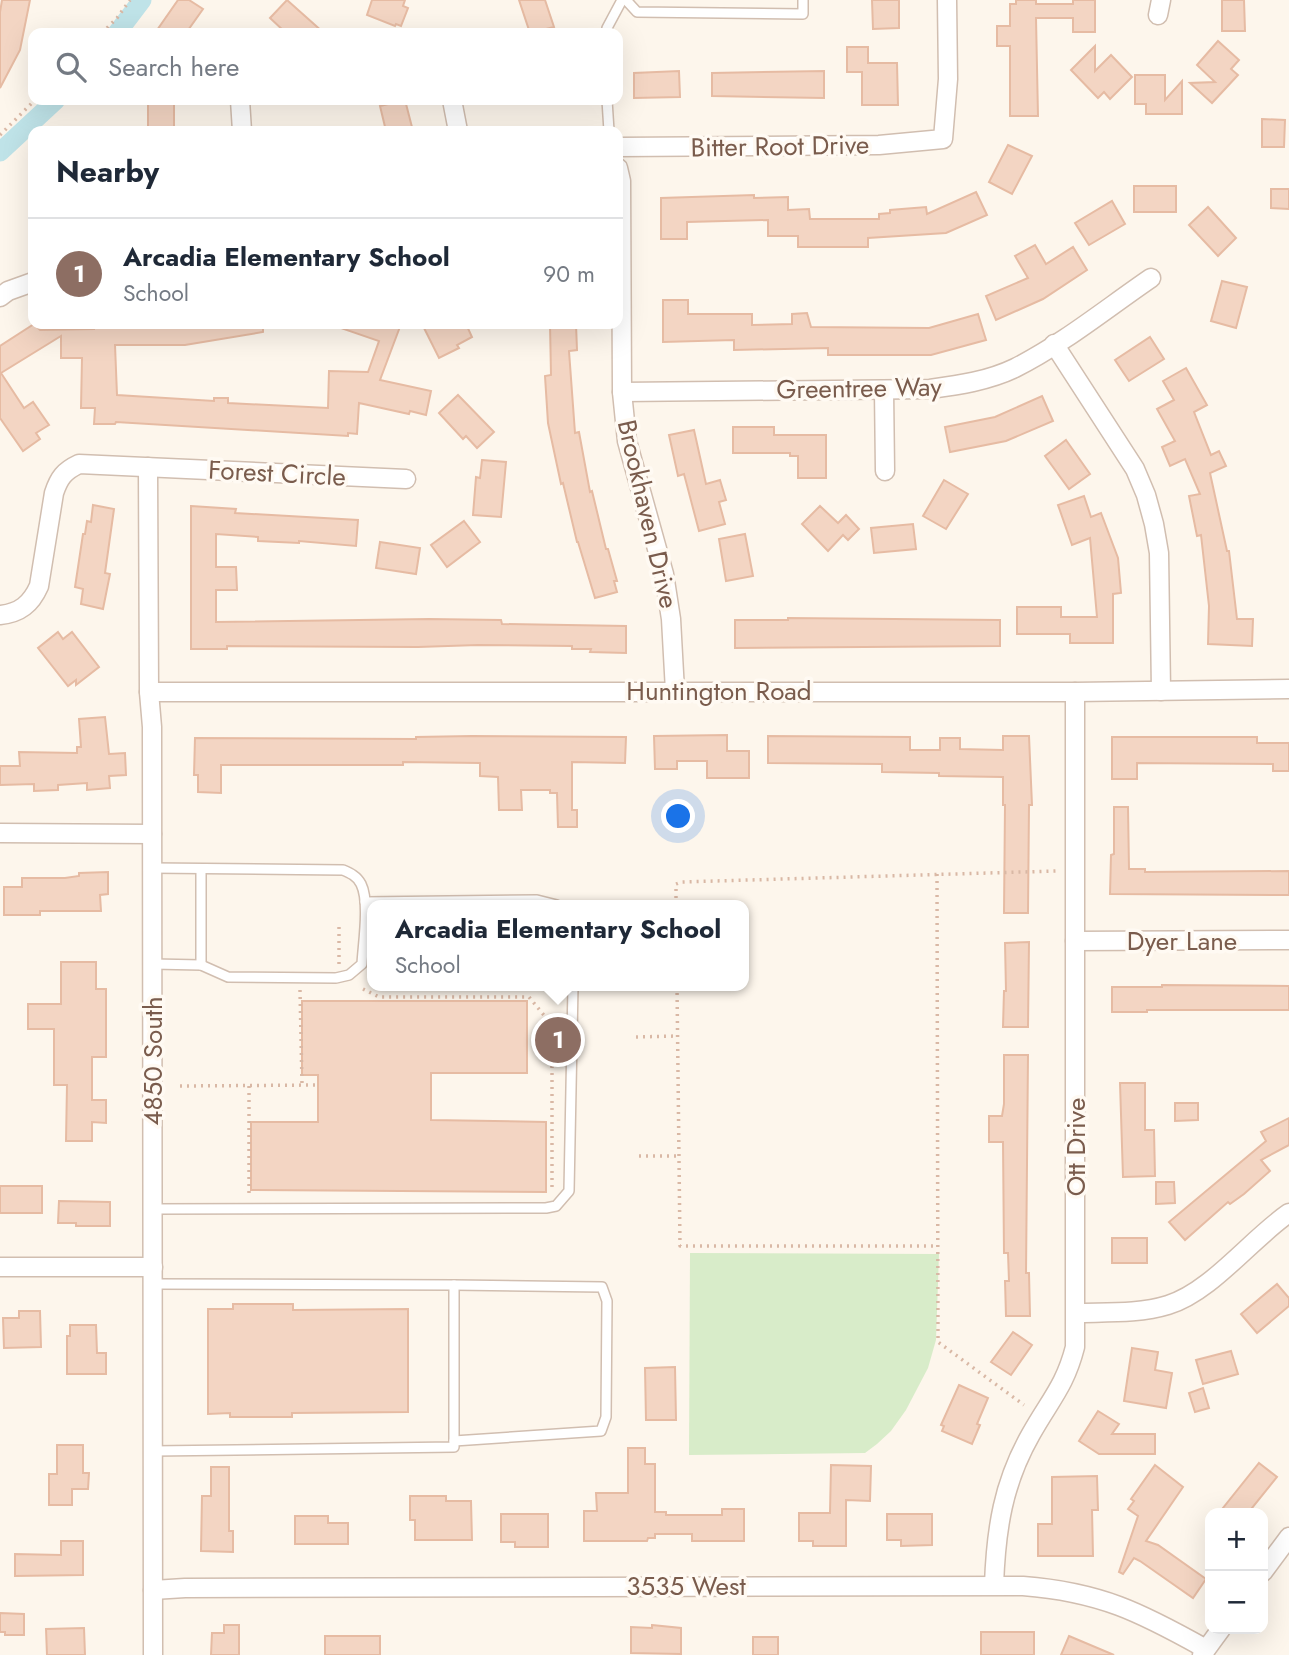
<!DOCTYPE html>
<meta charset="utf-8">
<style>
body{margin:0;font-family:Jost,sans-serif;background:#f6f6f7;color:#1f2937}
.controls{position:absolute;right:21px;bottom:21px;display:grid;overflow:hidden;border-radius:14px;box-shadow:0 7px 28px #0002}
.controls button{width:63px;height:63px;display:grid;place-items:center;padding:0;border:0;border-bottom:2px solid #e0e1e3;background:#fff;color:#1f2937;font:35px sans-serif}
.you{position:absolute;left:679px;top:817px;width:24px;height:24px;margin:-18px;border:5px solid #fff;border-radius:50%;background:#1a73e8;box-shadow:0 0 0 10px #1a73e833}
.badge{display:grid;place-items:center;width:46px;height:46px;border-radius:50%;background:#7c3aed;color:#fff;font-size:23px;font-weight:700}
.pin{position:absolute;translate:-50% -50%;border:4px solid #fff;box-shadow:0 2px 7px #0006}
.popup{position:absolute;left:367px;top:900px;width:382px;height:91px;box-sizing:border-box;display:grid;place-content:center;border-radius:14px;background:#fff;filter:drop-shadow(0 2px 5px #0005);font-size:23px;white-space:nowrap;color:#747a83}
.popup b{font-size:26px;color:#1f2937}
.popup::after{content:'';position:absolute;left:50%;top:100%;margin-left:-14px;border:14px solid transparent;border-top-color:#fff}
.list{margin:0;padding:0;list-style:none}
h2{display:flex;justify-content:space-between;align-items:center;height:91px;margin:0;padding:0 28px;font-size:30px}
h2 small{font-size:23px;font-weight:400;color:#747a83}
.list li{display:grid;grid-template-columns:46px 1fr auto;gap:21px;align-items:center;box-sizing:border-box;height:112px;padding:0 28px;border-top:2px solid #e0e1e3}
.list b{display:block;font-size:26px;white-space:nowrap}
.list p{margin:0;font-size:23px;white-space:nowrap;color:#747a83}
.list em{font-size:23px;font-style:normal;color:#747a83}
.icon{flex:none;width:38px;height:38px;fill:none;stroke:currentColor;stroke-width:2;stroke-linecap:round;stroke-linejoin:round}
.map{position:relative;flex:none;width:1289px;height:1655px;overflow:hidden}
.search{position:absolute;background:#fff;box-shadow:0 7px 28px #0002;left:28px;top:28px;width:595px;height:77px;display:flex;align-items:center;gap:18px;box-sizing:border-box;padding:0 24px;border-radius:14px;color:#747a83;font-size:26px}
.panel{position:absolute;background:#fff;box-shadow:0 7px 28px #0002;left:28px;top:126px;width:595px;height:203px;border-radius:14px}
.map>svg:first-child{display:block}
.green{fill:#d8ecc9}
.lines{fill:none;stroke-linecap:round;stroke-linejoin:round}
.canal{stroke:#bfe3e8;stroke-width:19}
.building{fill:#f3d5c3;stroke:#e6bba3;stroke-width:2}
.lane-casing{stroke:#d1beb0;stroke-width:12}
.street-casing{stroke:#d1beb0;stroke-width:21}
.path{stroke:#d9b8a5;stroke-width:3.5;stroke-dasharray:2 5;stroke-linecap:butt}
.lane{stroke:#fff;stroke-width:9}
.street{stroke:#fff;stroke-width:18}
.labels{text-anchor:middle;stroke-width:7;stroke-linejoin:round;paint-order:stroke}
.street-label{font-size:26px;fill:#7a5c4d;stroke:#fffaf3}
</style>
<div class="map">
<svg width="1289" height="1655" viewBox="0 0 1289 1655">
<rect width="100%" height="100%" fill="#fdf6ec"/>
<polygon class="green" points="690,1253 939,1254 936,1340 928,1368 906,1410 891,1431 877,1444 865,1453 689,1455"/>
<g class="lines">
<g class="canal">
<polyline points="117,33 142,0"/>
<polyline points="0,152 56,100"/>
</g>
</g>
<g class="building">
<polygon points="2,0 30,0 20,50 0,88 0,12"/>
<polygon points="178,0 189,0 203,9 186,33 155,33"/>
<polygon points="287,0 324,33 286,33 270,18"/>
<polygon points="372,0 405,0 403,6 408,8 401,26 396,24 395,26 367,15"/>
<polygon points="519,0 545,0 554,27 530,33"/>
<polygon points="872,0 899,0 899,28 873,29"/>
<polygon points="1016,0 1036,0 1036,4 1073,4 1073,0 1095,0 1095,32 1073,32 1073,18 1036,18 1038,116 1010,116 1010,46 997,46 997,26 1010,26 1010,4 1016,4"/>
<polygon points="1222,0 1244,0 1245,31 1222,31"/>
<polygon points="1218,41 1239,60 1231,69 1238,75 1212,103 1190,83 1215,82 1197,65"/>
<polygon points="1095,46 1095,71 1111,55 1132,77 1110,99 1104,92 1098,98 1071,70"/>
<polygon points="847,47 868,47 868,63 897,63 898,105 862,105 862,72 847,72"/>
<polygon points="679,71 680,97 634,98 634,73"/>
<polygon points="824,71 824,98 712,96 712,73"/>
<polygon points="1135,75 1165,75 1165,100 1182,81 1182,114 1146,114 1146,104 1135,104"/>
<rect x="148" y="100" width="26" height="31"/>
<polygon points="405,100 413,131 386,131 380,106"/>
<polygon points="1262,119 1285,120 1284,147 1262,147"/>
<polygon points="1008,145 1032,156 1012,194 989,182"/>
<rect x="1134" y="186" width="42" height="26"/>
<polygon points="1271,189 1289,189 1289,209 1271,208"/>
<polygon points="976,192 987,215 946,233 868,238 868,247 798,247 798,236 768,236 768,220 687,222 687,239 661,239 661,198 754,195 754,198 788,197 788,210 809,209 810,219 879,219 879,214 890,213 890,210 926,207 927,214"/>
<polygon points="1112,201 1125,224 1089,245 1075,223"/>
<polygon points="1208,207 1236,238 1218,256 1189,225"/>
<polygon points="1035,245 1046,264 1073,247 1087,270 1043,299 996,320 986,296 1028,278 1015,256"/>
<polygon points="1222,281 1247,287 1236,328 1211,321"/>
<polygon points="663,300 688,300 688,314 752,314 752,325 792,324 792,314 807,313 811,327 929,328 978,314 986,340 931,355 828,355 828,348 734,350 734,340 663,342"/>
<polygon points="34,324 40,330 94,329 94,324 263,324 263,332 185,345 115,345 117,395 214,401 214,398 228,398 228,403 328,408 329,371 368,372 379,341 335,326 336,324 401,324 380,380 431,391 426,415 410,411 409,414 359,403 357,434 348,433 348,436 116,422 115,424 94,424 95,408 81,408 82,358 61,358 61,336 1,373 24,408 33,402 49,425 36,433 40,439 23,451 0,418 0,346"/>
<polygon points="422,324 466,324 472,337 457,345 459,348 439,358"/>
<polygon points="550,324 576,324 577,350 569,351 575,433 579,432 590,492 592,491 606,549 608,549 617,581 614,581 617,592 595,598 578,542 577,542 563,483 561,484 548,423 545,376 551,375"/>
<polygon points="1150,337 1164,359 1129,381 1115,360"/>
<polygon points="1186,368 1207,405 1194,412 1211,455 1219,451 1226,466 1210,473 1227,551 1229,551 1237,619 1253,619 1252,646 1208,644 1209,606 1201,535 1197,536 1189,496 1200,494 1185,459 1170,466 1162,447 1175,441 1157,409 1174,400 1163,381"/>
<polygon points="458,395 494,432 477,448 466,436 463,439 439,413"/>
<polygon points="1042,396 1053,421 1006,441 950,452 945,427 995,417"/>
<polygon points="733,427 774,427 774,435 826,435 826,478 798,478 798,456 790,456 790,453 733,453"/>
<polygon points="694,430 706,484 720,480 726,500 719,502 725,524 699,531 684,474 678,476 669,435"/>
<polygon points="1066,440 1090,474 1069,489 1045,456"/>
<polygon points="482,460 506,462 501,517 473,515 476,477 480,478"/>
<polygon points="944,480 968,494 946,529 923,516"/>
<polygon points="1084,496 1091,517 1101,513 1118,558 1121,593 1113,594 1113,643 1070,643 1070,634 1017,634 1017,607 1061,607 1061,617 1097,617 1090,538 1072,545 1058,505"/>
<polygon points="93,505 114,509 105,573 110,574 103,609 81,604 83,589 75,587 83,534 85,534 87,521 91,522"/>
<polygon points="191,506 236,509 235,513 358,520 356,546 299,541 299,543 258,541 258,537 216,534 216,567 236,567 237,590 216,590 216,622 429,619 501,620 502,624 626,626 626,653 590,652 591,649 572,649 572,646 478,645 418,647 227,646 227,649 191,649"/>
<polygon points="820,506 838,523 846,515 859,529 848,540 843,535 828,551 802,524"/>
<polygon points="464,521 480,542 447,567 431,545"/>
<polygon points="913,524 916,549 874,553 871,528"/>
<polygon points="745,534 753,576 726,581 719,539"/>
<polygon points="380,542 420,548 416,574 376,568"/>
<polygon points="788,618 1000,620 1000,646 735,648 735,620 788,620"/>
<polygon points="58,632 63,639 72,632 99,667 76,685 76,680 68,686 38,648"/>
<polygon points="105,717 109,754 125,753 126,775 109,776 110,788 87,790 87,783 58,785 58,790 34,791 34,784 0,785 0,766 20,766 19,752 77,753 77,747 81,747 79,719"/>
<polygon points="727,735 727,751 749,751 749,778 707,778 707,761 677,761 677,769 655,769 654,736"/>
<polygon points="472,736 626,737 625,763 572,762 572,810 577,810 577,827 558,827 557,793 550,793 550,790 521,790 522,810 499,810 498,777 480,776 480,763 403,762 403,765 221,765 221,793 198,792 198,775 194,775 195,738 416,739 416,737"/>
<polygon points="768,736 910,737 910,750 940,750 940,738 960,738 960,749 1003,750 1003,736 1029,736 1032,805 1029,805 1028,913 1004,913 1005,805 1003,805 1003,777 939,776 939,773 882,772 882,764 768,763"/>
<polygon points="1112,737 1257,737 1257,743 1289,743 1289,771 1273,771 1273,764 1137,763 1137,779 1112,779"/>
<polygon points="1114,807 1128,807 1129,869 1145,869 1145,872 1289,871 1289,895 1110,894 1111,855 1114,854"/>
<polygon points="108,872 108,894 100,895 101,911 40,911 40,915 4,915 4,887 22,887 22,878 65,878 79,876 79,873"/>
<polygon points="1029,942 1028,1027 1003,1027 1004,991 1006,991 1005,943"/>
<polygon points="61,962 96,962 96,989 106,989 106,1057 92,1057 92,1100 106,1100 106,1123 92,1122 92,1141 66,1141 67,1085 54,1085 54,1029 28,1029 28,1004 61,1004"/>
<polygon points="1162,985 1289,986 1289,1010 1147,1010 1147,1012 1112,1012 1112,987 1162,987"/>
<polygon points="302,1001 527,1001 527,1073 431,1073 431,1120 546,1122 546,1192 251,1190 251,1122 318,1122 318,1075 302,1075"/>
<polygon points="1004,1055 1028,1055 1026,1273 1029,1273 1030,1316 1006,1316 1005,1281 1009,1281 1008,1253 1004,1253 1003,1142 989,1142 989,1116 1002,1116 1004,1104"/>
<polygon points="1120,1083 1145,1083 1145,1130 1154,1130 1155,1176 1123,1177"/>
<polygon points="1175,1103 1198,1103 1198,1120 1175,1121"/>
<polygon points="1289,1118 1289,1145 1261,1160 1270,1171 1244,1194 1230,1204 1228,1202 1185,1240 1169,1222 1266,1141 1261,1132"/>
<polygon points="1156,1182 1174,1182 1175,1203 1156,1204"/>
<rect x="0" y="1186" width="42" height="27"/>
<polygon points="59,1201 110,1202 110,1226 76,1226 76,1223 58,1223"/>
<rect x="1112" y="1238" width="35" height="25"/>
<polygon points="1277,1284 1289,1298 1289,1306 1257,1333 1241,1314"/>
<polygon points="233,1304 293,1304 293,1310 408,1309 408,1412 292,1413 292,1417 230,1417 230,1413 208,1414 208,1309 233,1309"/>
<polygon points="19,1311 40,1311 41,1347 4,1348 3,1318 19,1318"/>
<polygon points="70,1325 96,1325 97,1353 106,1353 106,1374 67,1374 67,1336 70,1336"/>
<polygon points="1013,1332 1032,1345 1011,1375 991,1362"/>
<polygon points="1132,1348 1158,1352 1155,1370 1172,1373 1166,1408 1124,1401"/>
<polygon points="1231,1351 1238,1374 1203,1384 1196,1360"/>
<polygon points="675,1367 676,1420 646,1420 645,1368"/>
<polygon points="959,1385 988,1398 977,1424 980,1425 972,1444 942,1431 944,1426 941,1425"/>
<polygon points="1203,1388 1209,1408 1195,1412 1189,1393"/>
<polygon points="1098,1411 1119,1424 1112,1434 1155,1434 1155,1454 1099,1454 1079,1441"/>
<polygon points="57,1445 83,1445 83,1473 89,1473 88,1489 72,1489 72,1505 49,1505 49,1474 57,1474"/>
<polygon points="628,1448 645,1448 645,1464 655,1464 655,1512 666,1512 666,1515 722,1515 722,1509 744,1509 744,1541 692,1541 692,1534 655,1534 655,1538 648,1538 647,1541 584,1541 584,1511 597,1511 596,1493 628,1493"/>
<polygon points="1259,1463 1277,1477 1248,1513 1219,1513"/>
<polygon points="831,1465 871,1466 870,1501 846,1500 846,1546 813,1546 813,1541 799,1541 799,1513 830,1513"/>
<polygon points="1155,1465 1183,1487 1146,1541 1158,1545 1206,1579 1193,1598 1140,1561 1134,1558 1123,1574 1119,1572 1138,1516 1128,1509 1134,1501 1131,1499"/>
<polygon points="211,1467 229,1467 229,1531 233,1531 233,1552 201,1551 202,1496 211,1496"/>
<polygon points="1097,1476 1098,1510 1092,1510 1093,1556 1038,1556 1038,1524 1052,1524 1052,1477"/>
<polygon points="410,1496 446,1496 446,1501 471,1501 472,1540 415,1540 415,1520 410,1520"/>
<polygon points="501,1514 548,1514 548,1547 515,1547 515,1542 501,1542"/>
<polygon points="887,1514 932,1514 932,1545 901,1546 901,1540 887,1540"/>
<polygon points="295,1516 328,1516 328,1523 348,1523 348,1544 295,1544"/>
<polygon points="61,1541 83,1541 83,1575 15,1576 15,1554 61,1555"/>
<polygon points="0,1613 24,1614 24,1635 5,1635 5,1632 0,1632"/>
<polygon points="224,1625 239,1625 239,1655 211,1655 212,1633 224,1633"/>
<polygon points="652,1625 681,1628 681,1654 631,1653 631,1627 652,1628"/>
<polygon points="84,1628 85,1655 47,1655 46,1629"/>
<rect x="981" y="1632" width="53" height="23"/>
<rect x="325" y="1636" width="55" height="19"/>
<polygon points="1069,1636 1114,1655 1061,1655"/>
<rect x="753" y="1637" width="25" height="18"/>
</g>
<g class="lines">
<defs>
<g id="lane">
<polyline points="626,0 637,12 803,14 803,0"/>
<polyline points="607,33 607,28 622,0"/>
<polyline points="607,100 609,131"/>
<path d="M152 868 343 870C350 873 357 876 361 884 370 902 363 944 362 964L349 975 336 978 228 977 201 965 153 964"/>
<polyline points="365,902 537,900 557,905"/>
<polyline points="201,965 201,869"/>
<polyline points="153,1209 546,1208 556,1206 569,1191 573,986"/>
<polyline points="153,1284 454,1285 454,1447 153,1451"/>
<polyline points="454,1285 602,1287 607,1301 606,1417 601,1431 454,1441"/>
</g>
<g id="street">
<polyline points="1158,15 1161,0"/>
<polyline points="240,100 242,131"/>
<polyline points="452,100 458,131"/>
<polyline points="618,147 879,145 943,139 948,79 947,0"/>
<polyline points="618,168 621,181 622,392 627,441 664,574 671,619 675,691"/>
<polyline points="0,297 8,291 33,282"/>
<polyline points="1054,344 1135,469 1146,495 1154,524 1159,553 1161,691"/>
<polyline points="884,390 885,471"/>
<path d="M622 392 930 389C959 385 988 381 1015 368 1063 344 1107 308 1151 278"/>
<polyline points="148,467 149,692 152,727 153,1655"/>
<path d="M0 615C20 613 31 604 39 586L54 493C59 478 64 471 79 464L406 479"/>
<polyline points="149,692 1075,692 1289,689"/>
<polyline points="0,833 152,834"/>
<polyline points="1075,941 1289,940"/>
<polyline points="0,1267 153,1267"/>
<path d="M1076 1313C1106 1312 1139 1314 1168 1305 1211 1292 1251 1239 1289 1213"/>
<polyline points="1263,1572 1289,1537"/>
<path d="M994 1585C996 1529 1003 1483 1031 1434 1050 1400 1065 1386 1075 1347V692"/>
<path d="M153 1590 185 1588 1023 1586C1100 1592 1140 1612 1206 1649"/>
<polyline points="1202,1655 1221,1629"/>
</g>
</defs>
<use href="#lane" class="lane-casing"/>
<use href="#street" class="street-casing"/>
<g class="path">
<polyline points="102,33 117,18 130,0"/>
<polyline points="0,135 35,100"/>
<polyline points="937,874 938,1342 1024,1405"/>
<polyline points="676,905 676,884 681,882 1056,871"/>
<polyline points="339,964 339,925"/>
<polyline points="677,986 680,1246 938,1246"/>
<polyline points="363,989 379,997 529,997 552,1025 552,1188"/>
<polyline points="300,990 302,1084"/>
<polyline points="636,1037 678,1036"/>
<polyline points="180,1086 318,1085"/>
<polyline points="249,1086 249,1195"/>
<polyline points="639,1156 679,1156"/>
</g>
<use href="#lane" class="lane"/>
<use href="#street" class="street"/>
</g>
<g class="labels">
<g class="street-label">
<text transform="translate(780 146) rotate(-1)" y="9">Bitter Root Drive</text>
<text transform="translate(859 388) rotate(-1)" y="9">Greentree Way</text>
<text transform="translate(277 473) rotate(3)" y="9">Forest Circle</text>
<text transform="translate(648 514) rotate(77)" y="9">Brookhaven Drive</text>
<text x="719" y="700">Huntington Road</text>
<text x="1182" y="950">Dyer Lane</text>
<text transform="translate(153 1061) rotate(-90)" y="9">4850 South</text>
<text transform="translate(1076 1147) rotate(-90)" y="9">Ott Drive</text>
<text x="686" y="1595">3535 West</text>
</g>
</g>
</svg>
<div class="controls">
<button>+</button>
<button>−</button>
</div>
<div class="you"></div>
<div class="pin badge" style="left:558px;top:1040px;background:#8d6e63">1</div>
<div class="popup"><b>Arcadia Elementary School</b>School</div>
<div class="search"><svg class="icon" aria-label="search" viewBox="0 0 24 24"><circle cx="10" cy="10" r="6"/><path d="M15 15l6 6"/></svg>Search here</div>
<section class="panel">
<h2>Nearby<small></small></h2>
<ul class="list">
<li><span class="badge" style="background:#8d6e63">1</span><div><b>Arcadia Elementary School</b><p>School</p></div><em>90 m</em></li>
</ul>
</section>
</div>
